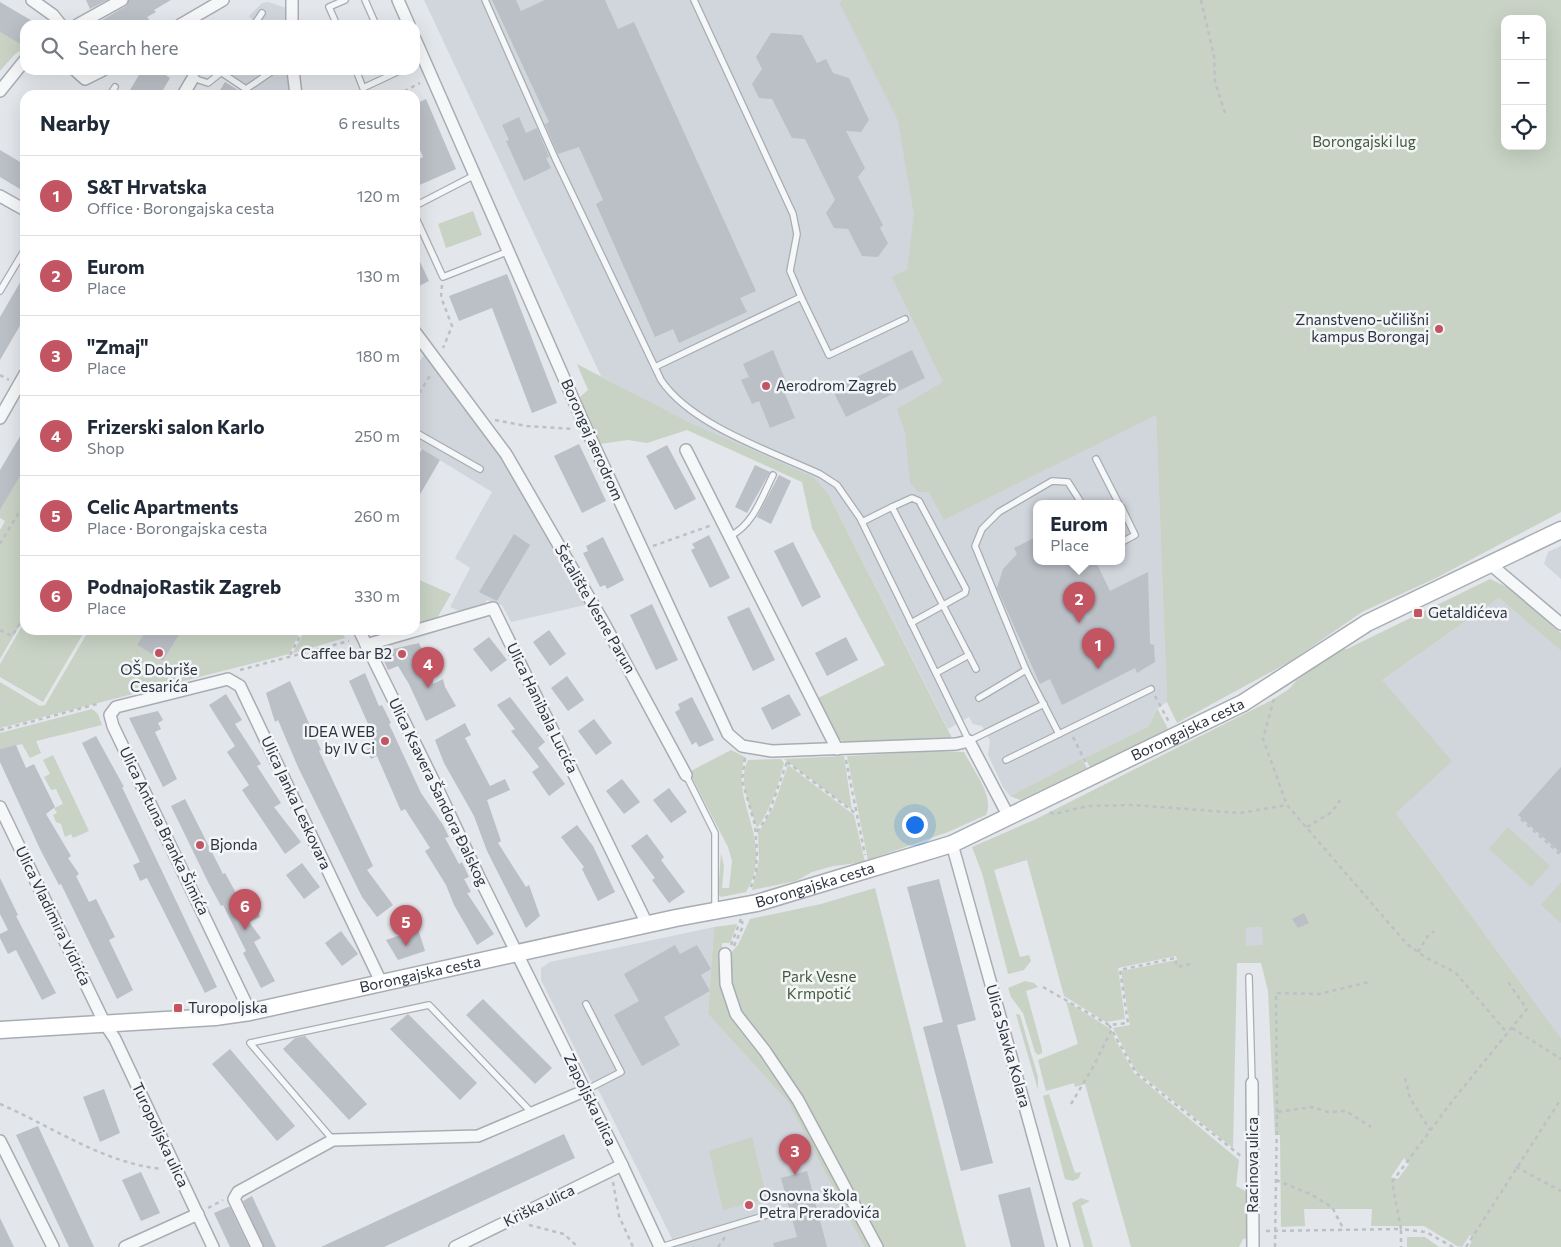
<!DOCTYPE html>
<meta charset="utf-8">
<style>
body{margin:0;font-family:Commissioner,sans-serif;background:#f6f6f7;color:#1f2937}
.controls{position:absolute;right:15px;top:15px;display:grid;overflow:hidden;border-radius:10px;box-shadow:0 5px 20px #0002}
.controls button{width:45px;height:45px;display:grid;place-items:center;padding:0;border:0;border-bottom:1px solid #e0e1e3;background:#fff;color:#1f2937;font:25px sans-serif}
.you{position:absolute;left:914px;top:824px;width:18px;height:18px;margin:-12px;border:4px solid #fff;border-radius:50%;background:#1a73e8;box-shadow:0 0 0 8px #1a73e833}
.badge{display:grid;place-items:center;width:32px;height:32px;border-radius:50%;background:#c35462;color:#fff;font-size:16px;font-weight:700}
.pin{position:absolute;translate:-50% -41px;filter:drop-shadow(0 1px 2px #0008)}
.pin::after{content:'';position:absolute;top:26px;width:18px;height:15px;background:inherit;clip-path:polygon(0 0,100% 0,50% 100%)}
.popup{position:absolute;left:1033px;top:500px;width:92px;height:65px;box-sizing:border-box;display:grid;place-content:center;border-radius:10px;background:#fff;filter:drop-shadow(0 1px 4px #0005);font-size:16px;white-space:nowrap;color:#747a83}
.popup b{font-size:19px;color:#1f2937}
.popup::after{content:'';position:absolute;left:50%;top:100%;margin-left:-10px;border:10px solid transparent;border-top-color:#fff}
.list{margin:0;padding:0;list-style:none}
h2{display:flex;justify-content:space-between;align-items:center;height:65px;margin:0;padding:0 20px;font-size:21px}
h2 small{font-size:16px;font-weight:400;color:#747a83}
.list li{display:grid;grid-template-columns:32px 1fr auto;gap:15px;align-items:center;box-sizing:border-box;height:80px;padding:0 20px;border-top:1px solid #e0e1e3}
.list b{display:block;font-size:19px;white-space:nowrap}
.list p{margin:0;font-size:16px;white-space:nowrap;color:#747a83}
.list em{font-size:16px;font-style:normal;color:#747a83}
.icon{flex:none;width:28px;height:28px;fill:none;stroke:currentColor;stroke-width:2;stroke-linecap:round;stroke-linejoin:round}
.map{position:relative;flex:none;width:1561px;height:1247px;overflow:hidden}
.search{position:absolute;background:#fff;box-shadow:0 5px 20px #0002;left:20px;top:20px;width:400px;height:55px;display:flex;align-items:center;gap:12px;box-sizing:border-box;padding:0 18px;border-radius:15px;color:#747a83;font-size:19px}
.panel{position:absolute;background:#fff;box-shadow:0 5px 20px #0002;left:20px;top:90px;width:400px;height:545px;border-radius:15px}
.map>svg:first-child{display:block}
.built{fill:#d1d5dc;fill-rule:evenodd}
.green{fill:#c8d3c5;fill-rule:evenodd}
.building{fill:#bbbfc6}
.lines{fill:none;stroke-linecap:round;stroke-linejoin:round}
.lane-casing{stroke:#a8adb4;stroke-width:8}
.street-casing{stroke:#a8adb4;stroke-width:14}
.secondary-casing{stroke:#a8adb4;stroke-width:19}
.path{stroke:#bdc0c5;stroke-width:2.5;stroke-dasharray:4 4;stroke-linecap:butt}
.lane{stroke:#f6f7f9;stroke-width:5.5}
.street{stroke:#f6f7f9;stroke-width:11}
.secondary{stroke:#fff;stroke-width:16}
.poi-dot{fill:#c35462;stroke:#f3f5f7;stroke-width:2}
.labels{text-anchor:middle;stroke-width:5;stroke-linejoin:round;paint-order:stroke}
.park-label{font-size:15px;fill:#405b3b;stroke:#f3f5f7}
.poi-label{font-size:15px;fill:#2c3341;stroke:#f3f5f7;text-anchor:start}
.street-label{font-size:15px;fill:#2c3341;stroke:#f3f5f7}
</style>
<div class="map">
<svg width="1561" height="1247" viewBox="0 0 1561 1247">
<rect width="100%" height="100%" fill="#e3e6ea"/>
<g class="built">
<path d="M424 0H1135L944 520 1156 414 1167 702 1156 709 1149 726 1010 796 1003 787 988 755 990 741 982 726 973 724 969 717 948 729 829 495 709 436 601 376ZM1036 504H1122V562H1036Z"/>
<polygon points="268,2 289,9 288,25 251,25 253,22 249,16 262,3"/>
<polygon points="221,70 288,70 291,95 244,95 220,72"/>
<polygon points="426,352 501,453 589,604 511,622 502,605 487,600 481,608 464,613 450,607 470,568 455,558 492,492 415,445 415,369"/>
<polygon points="1561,546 1561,579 1544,564 1548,552"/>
<polygon points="1499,598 1561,651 1561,1038 1396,813 1382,680"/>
<polygon points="714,927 708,1014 788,1102 864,1247 676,1247 600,1093 590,1079 541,980 541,968 550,962"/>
<polygon points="1263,927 1263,946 1246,946 1246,928"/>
</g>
<g class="green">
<path d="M843 0H1561V512L1436 578 1362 612 1291 661 1177 723 1167 702 1156 415 944 520 929 492H918L910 483 905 432 897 409 943 382 892 277 907 270 914 215 898 121 839 2ZM1505 19H1542V146H1505Z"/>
<polygon points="0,32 25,47 14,55 0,71"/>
<polygon points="473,211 482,235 446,248 438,224"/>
<polygon points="577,364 690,423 813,477 829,495 952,738 846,743 836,737 816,699 885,665 812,528 802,482 687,430 647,443 628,440 600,444 579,398 588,390"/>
<polygon points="25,468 25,616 0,659 0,530 5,521 0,518 0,510"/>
<polygon points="415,578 451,594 436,620 415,625"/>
<path d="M1490 579 1509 588 1561 633V651L1499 598 1382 680 1452 761 1396 813 1561 1038V1247H1469L1473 1238 1470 1235 1462 1247 1457 1246 1424 1226H1371L1372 1209H1304L1305 1226 1281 1227 1280 1135H1275L1268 991 1261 963H1237L1233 1148 1136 1071 1113 1028 1130 1025 1121 971 1177 960 1176 956 1118 968 1125 1019 1106 1022 1064 996 1027 860 994 870 1020 957 1029 955 1031 961 1024 970 1008 974 982 873 972 847 1034 820 1272 700 1289 689 1297 680 1341 649H1347ZM1262 927 1263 945 1246 946V928ZM1404 1158 1409 1164 1398 1179 1391 1177Z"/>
<polygon points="25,621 25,630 84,632 43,702 0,677 0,664"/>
<polygon points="89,630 146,630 137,645 163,661 182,630 301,630 289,654 0,728 0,682 40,706 45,705"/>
<polygon points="305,630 341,630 345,638 293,653"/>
<polygon points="1157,708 1168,729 1090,767 1085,758 1149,726"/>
<polygon points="92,709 98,714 102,725 36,741 41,753 30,758 22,744 0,749 0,733"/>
<path d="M731 750 745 757C729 802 776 842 746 892L721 897 718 894 721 853 724 866 722 888H729L732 861 728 847 689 772Z"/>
<path d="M938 751 964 752C972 769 995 796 986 815L948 832 868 860 847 756Z"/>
<polygon points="53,755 89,831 73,838 71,834 65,837 61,824 56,822 53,815 57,813 54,808 63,804 56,789 51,790 44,777 50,774 43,760"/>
<polygon points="844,756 852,810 784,759"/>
<path d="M781 759 784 763C778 786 771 809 757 828 751 808 737 781 748 760Z"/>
<polygon points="1082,759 1087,768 1021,800 1010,796"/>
<polygon points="788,765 854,815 865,862 833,866 812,872 796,881 752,890 759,860 758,833 773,808"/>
<polygon points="1508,827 1550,866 1531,887 1489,849"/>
<polygon points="1561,882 1561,923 1541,905"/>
<polygon points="875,888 966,1247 883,1247 846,1181 742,1014 731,987 729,955 738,945 750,919 821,904"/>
<polygon points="737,924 730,943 722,943 720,977 807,1126 872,1247 864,1247 788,1102 708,1014 714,927"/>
<polygon points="1025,981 1034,983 1038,987 1026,991 1042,1049 1042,1053 1038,1055 1035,1052 1023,1013 1011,997 1008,988"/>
<polygon points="1066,1001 1109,1028 1134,1073 1239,1160 1236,1186 1247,1192 1249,1238 1243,1239 1239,1247 1131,1247 1085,1084 1075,1087 1074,1083 1046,1091 1038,1060 1078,1044"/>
<polygon points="1016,1014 1020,1015 1038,1077 1038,1090"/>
<polygon points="1049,1094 1075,1173 1081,1172 1079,1178 1073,1181 1065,1179 1043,1096"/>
<polygon points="752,1137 767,1199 723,1210 709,1151"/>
<polygon points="1081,1198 1090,1201 1081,1206 1093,1247 1084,1247 1072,1203"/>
<polygon points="1407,1237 1425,1237 1439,1247 1407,1247"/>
</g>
<g class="building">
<polygon points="86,0 107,0 90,9"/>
<polygon points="129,0 171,0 154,10 156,12 147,17 153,25 98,25 97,23 126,6"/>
<polygon points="492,0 516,0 521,11 545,0 605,0 618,29 634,22 756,291 740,298 747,312 679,343 673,329 655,337 596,204 603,200 579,147 558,154 545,124 549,122"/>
<polygon points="0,2 39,25 25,25 25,47 0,32"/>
<polygon points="771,33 802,35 817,63 826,59 833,73 849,78 869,120 861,132 846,131 865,168 858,177 883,225 880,228 888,243 878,257 862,256 848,229 834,228 826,213 835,200 805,139 792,138 772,99 759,98 752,84 762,69 756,57"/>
<polygon points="142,70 158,70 170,78 160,95 127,95"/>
<polygon points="225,82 246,95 217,95"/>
<polygon points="426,99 456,169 415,187 415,161 423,157 415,138 415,104"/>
<polygon points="519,117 526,133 537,128 549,157 546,158 551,168 524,181 506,141 509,140 502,125"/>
<polygon points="0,150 25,165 25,192 0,177"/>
<polygon points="415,251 429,281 415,288"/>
<polygon points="25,274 25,317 0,360 0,317"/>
<polygon points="507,274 557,403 532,413 492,308 459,321 449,296"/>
<polygon points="773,350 790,391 785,394 795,418 770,428 759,401 752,404 741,380 749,377 743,364"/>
<polygon points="912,350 925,378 846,417 832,389"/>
<polygon points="25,428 25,468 0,510 0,470"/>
<polygon points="579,444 606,501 582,513 554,456"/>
<polygon points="667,445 696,499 675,510 646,456"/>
<polygon points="422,449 440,460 415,503 415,461"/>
<polygon points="755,465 770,472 747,513 735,507"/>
<polygon points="779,475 791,481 771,524 757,517"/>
<polygon points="514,534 530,545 497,601 479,592"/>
<polygon points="709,535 730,578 710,588 691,550 695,548 692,544"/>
<polygon points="603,537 624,580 607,589 605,585 600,587 583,553 588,551 586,546"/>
<polygon points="1036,537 1036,562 1096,562 1110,591 1148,572 1150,644 1154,645 1155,662 1137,673 1135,668 1062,705 1050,679 1040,684 997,588 1003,569 1017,554 1014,548"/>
<polygon points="793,542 821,597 802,607 774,551"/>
<polygon points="652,604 678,660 656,670 630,615"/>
<polygon points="749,607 775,660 753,671 727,617"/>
<polygon points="146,630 182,630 163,661 137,645"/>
<polygon points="549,630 566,654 550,666 533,642"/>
<polygon points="489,637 507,660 491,672 473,649"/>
<polygon points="846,637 858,660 827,676 815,653"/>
<polygon points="419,643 433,675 433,684 443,679 445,687 456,706 426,721 409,684 398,666 388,670 380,652"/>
<polygon points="365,673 379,706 382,705 391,723 389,724 421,793 443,825 449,837 445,838 459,864 462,862 469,877 464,879 471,892 467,893 494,934 477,945 454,905 446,885 425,851 430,848 405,809 401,811 377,756 371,759 367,749 374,746 370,736 373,735 349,681"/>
<polygon points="567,676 584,700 568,711 551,688"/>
<polygon points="290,681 321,750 319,751 373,866 367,870 393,905 377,917 362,897 298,767 278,720 275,722 266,693"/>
<polygon points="226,694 242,720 235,724 261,764 257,766 281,803 274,807 301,842 285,854 242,790 249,785 227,752 235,746 209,705"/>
<polygon points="789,694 801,715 772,730 761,708"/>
<polygon points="510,697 545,742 538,748 565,784 549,796 532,772 539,767 511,731 515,729 497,705"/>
<polygon points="692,697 714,740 699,747 696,742 692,745 675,712 680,709 678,704"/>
<polygon points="158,711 163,720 158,723 161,729 155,732 177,779 163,787 129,718"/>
<polygon points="594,719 612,743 596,755 578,731"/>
<polygon points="465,723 471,735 465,738 490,786 505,779 510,790 487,800 501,841 498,843 526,887 529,885 540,916 526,928 487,851 474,816 444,763 435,740"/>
<polygon points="96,736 124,787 122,787 217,987 205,993 147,878 140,881 133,865 140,862 82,743"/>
<polygon points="16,745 26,768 34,764 55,807 46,814 71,856 68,858 79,874 76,876 89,902 96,899 115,937 109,940 133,990 117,999 61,884 59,885 41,851 0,762 0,749"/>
<polygon points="1561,767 1561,853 1518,815"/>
<polygon points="622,779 640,802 624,814 606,791"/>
<polygon points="669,788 687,812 671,823 653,800"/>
<polygon points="185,799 223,874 225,873 241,902 253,898 260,917 249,922 261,938 254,942 275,981 261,988 243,953 246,951 223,905 221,906 208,882 171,806"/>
<polygon points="577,825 593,846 615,892 598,901 582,869 584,867 561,837"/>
<polygon points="647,834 664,857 661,860 685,892 669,903 652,880 655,878 631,846"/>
<polygon points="302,863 320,887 304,899 286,875"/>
<polygon points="0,878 18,915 16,916 56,993 42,1000 16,950 8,954 0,938 0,934 8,930 0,914"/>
<polygon points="939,879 976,1020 957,1025 993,1163 961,1171 923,1027 943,1022 907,887"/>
<polygon points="1304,913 1309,923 1298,928 1292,919"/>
<polygon points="418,929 425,951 398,960 386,940"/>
<polygon points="341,931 358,954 342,966 325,943"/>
<polygon points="675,945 680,954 697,945 711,969 701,975 710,991 664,1017 680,1045 642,1066 614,1015 639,1001 624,974"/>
<polygon points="483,999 552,1068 535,1084 466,1015"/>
<polygon points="408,1014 477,1083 460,1100 390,1029"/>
<polygon points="305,1036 367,1104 349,1120 283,1049 295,1038"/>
<polygon points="230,1049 295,1126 277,1141 212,1064"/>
<polygon points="104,1089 120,1133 100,1142 83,1097"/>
<polygon points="38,1126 94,1247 69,1247 16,1135"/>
<polygon points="564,1134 575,1158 384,1247 321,1247"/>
<polygon points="807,1171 827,1247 774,1247 773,1243 797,1237 781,1178"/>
<polygon points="141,1172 160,1213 141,1221 122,1180"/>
<polygon points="1030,1187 1045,1247 1011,1247 998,1195"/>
<polygon points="252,1196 276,1247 264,1247 243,1201"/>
<polygon points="228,1207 230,1207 249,1247 230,1247 214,1213"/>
<polygon points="0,1218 14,1247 0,1247"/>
</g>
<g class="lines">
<defs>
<g id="lane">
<polyline points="365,0 376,25"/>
<path d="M485 0 555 158 661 380C691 425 770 451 820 474L837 485 860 518 969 741 1044 704"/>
<polyline points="254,25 262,13"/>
<polyline points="337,25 329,7 345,0"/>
<polyline points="356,70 363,88 397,72 396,70"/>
<polyline points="222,73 246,89 274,70"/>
<polyline points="193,78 208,83 223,71"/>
<polyline points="110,95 115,87"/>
<polyline points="415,206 475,175"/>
<polyline points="415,216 443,277 509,251"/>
<polyline points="0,291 25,249"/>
<polyline points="801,297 829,355 905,319"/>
<polyline points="655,367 801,297 790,271 797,234 793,214 694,0"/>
<polyline points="415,432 480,469"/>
<polyline points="1096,459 1119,504"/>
<polyline points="1082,504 1068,482 1052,481 999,512 982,529 975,546 1026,670 1059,734 1151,689"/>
<polyline points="892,507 912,498 919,501 966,589 965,593 911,623"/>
<polyline points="1122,508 1135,535 1122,542"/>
<polyline points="862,522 892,507 976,669"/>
<path d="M730 536C753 525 762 497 773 475"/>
<polyline points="936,673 969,655"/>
<polyline points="979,698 1026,670"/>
<polyline points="1006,760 1059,734"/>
<polyline points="686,775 715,833 715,909"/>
<polyline points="1249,977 1252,1083"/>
<polyline points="584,1091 621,1072 586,1004"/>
<polyline points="333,1140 250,1043 429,1005 532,1113"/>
<polyline points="661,1247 770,1214"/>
</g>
<g id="street">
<polyline points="32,0 53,15 61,25"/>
<polyline points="398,0 409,25"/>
<polyline points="77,25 122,0"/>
<polyline points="180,25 223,0"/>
<polyline points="292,25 292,0"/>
<polyline points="415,39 585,426 728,734 742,746 772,751 956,744 969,741 1009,817"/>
<polyline points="75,70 85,79 103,70"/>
<polyline points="293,70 296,95"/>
<polyline points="0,91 25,60"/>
<polyline points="183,95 193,78"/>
<polyline points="0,196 25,210"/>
<polyline points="415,332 506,454 605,625 686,775"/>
<polyline points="0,418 25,374"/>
<polyline points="686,450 837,749"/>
<polyline points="1490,564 1561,624"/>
<polyline points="359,630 441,796 479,877 622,1165 660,1247"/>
<polyline points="366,645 493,608 648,926"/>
<polyline points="0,807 105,1024 115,1039 213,1247"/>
<polyline points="952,844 1064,1247"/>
<polyline points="725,954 726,984 736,1014 765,1051 798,1100 877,1247"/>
<polyline points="250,1012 113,726 110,715 116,707 228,679 240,686 381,982"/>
<polyline points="1252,1083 1253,1247"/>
<polyline points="0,1141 53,1247"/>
<polyline points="125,1247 198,1214"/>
<polyline points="257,1247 234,1199 238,1192 333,1140 478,1136 584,1091"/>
<polyline points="455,1247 622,1165"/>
</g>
<g id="secondary">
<path id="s1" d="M0 1030 215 1017 250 1012 676 918 757 903 952 844 1243 703 1367 623 1561 530"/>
</g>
</defs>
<use href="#lane" class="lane-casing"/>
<use href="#street" class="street-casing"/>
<use href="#secondary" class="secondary-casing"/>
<g class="path">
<polyline points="1201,0 1214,56 1215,82 1226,116"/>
<polyline points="397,95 420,83"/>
<polyline points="442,285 441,297 452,326 443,348"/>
<polyline points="0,375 9,380"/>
<polyline points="415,400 431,374"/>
<polyline points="495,420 527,426 574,429"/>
<polyline points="0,544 25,502"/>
<polyline points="653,546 712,525"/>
<polyline points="0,630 12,636 25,615"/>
<polyline points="290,655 303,630"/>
<polyline points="240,670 349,641"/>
<polyline points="1155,696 1169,722"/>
<polyline points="1274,699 1263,739 1287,805 1406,943 1426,958 1455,972 1508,1034"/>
<polyline points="0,730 97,704"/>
<polyline points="1073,737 1086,763"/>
<polyline points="745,758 742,780 755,825 757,852 756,871 750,890"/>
<polyline points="846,760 865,855"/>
<polyline points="787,762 855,813"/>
<polyline points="1050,812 1054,814 1088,806 1134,805 1240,813 1287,805"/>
<polyline points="1521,819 1561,855"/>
<polyline points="1307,827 1332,812 1340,800"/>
<polyline points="757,832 769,813 787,762"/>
<polyline points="731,945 741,919"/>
<polyline points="734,946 743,926 742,921"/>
<polyline points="1418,952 1427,937 1434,931"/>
<polyline points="1043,987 1109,1025 1128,1023 1120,970 1175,958 1177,967 1194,963"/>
<polyline points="1109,1025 1136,1073 1241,1156"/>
<polyline points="1512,1028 1561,1059"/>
<polyline points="1405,1078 1410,1098 1430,1130"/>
<path d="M0 1104C53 1127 103 1163 162 1169"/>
<polyline points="1071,1104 1093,1067 1112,1029"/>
<polyline points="1277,1112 1276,993 1319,994 1369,982"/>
<polyline points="1516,1167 1561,1191"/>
<polyline points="1276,1180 1310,1194 1332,1207 1344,1230"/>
<polyline points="613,1182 619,1216 633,1247"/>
<polyline points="208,1208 223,1200"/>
<polyline points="529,1225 564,1234 578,1247"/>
<polyline points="1266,1231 1401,1229 1401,1247"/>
<polyline points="718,1247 725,1237"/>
<polyline points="1275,1247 1277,1112 1312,1107 1328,1112 1346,1111 1371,1127"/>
<polyline points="1453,1247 1426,1232 1401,1229 1392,1182 1453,1100 1527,1009 1508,982"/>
<polyline points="1466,1247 1561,1099"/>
</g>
<use href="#lane" class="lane"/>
<use href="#street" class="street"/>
<use href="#secondary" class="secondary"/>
</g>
<g class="poi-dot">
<circle cx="1439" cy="329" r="5"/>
<circle cx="766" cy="386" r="5"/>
<rect x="1413" y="608" width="10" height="10" rx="2.5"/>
<circle cx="159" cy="653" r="5"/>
<circle cx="402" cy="654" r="5"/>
<circle cx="385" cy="741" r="5"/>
<circle cx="200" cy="845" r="5"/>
<rect x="173" y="1003" width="10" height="10" rx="2.5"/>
<circle cx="749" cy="1205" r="5"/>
</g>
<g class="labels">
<g class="park-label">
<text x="1364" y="147">Borongajski lug</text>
<text x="819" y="982">Park Vesne<tspan x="819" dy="17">Krmpotić</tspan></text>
</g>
<g class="poi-label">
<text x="1429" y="325" text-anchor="end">Znanstveno-učilišni<tspan x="1429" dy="17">kampus Borongaj</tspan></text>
<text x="776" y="391">Aerodrom Zagreb</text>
<text x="1428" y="618">Getaldićeva</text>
<text x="392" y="659" text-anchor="end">Caffee bar B2</text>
<text x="159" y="675" text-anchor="middle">OŠ Dobriše<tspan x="159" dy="17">Cesarića</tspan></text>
<text x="375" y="737" text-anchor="end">IDEA WEB<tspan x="375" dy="17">by IV Ci</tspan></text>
<text x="210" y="850">Bjonda</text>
<text x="188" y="1013">Turopoljska</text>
<text x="759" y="1201">Osnovna škola<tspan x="759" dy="17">Petra Preradovića</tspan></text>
</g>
<g class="street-label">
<text transform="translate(592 440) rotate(66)" y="5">Borongaj aerodrom</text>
<text transform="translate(595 609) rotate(60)" y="5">Šetalište Vesne Parun</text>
<text transform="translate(542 708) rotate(64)" y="5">Ulica Hanibala Lucića</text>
<text dy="5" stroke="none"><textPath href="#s1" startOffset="1235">Borongajska cesta</textPath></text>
<text transform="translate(438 792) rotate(64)" y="5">Ulica Ksavera Šandora Đalskog</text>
<text transform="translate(296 803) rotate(65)" y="5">Ulica Janka Leskovara</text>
<text transform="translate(164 831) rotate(64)" y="5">Ulica Antuna Branka Šimića</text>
<text dy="5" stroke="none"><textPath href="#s1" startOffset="830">Borongajska cesta</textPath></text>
<text transform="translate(53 916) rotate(64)" y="5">Ulica Vladimira Vidrića</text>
<text dy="5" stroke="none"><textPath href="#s1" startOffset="425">Borongajska cesta</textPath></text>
<text transform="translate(1008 1046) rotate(74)" y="5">Ulica Slavka Kolara</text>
<text transform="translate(590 1100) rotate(64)" y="5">Zapoljska ulica</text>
<text transform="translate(160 1135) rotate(65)" y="5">Turopoljska ulica</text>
<text transform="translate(1253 1165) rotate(-90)" y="5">Racinova ulica</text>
<text transform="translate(539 1206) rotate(-26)" y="5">Kriška ulica</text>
</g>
</g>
</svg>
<div class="controls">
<button>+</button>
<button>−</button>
<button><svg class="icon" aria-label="locate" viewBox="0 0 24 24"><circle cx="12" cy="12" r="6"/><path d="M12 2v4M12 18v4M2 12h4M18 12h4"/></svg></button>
</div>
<div class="you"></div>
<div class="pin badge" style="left:1098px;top:669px">1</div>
<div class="pin badge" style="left:1079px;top:623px">2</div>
<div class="popup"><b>Eurom</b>Place</div>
<div class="pin badge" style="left:795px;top:1175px">3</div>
<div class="pin badge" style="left:428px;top:688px">4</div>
<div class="pin badge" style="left:406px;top:946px">5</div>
<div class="pin badge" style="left:245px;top:930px">6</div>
<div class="search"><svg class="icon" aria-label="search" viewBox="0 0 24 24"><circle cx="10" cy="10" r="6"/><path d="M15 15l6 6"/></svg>Search here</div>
<section class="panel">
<h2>Nearby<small>6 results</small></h2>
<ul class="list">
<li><span class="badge">1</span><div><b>S&amp;T Hrvatska</b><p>Office · Borongajska cesta</p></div><em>120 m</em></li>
<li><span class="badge">2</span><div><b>Eurom</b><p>Place</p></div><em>130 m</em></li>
<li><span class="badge">3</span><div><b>&quot;Zmaj&quot;</b><p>Place</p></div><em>180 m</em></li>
<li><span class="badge">4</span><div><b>Frizerski salon Karlo</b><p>Shop</p></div><em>250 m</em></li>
<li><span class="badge">5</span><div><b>Celic Apartments</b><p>Place · Borongajska cesta</p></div><em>260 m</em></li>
<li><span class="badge">6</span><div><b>PodnajoRastik Zagreb</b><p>Place</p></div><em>330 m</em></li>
</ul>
</section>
</div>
